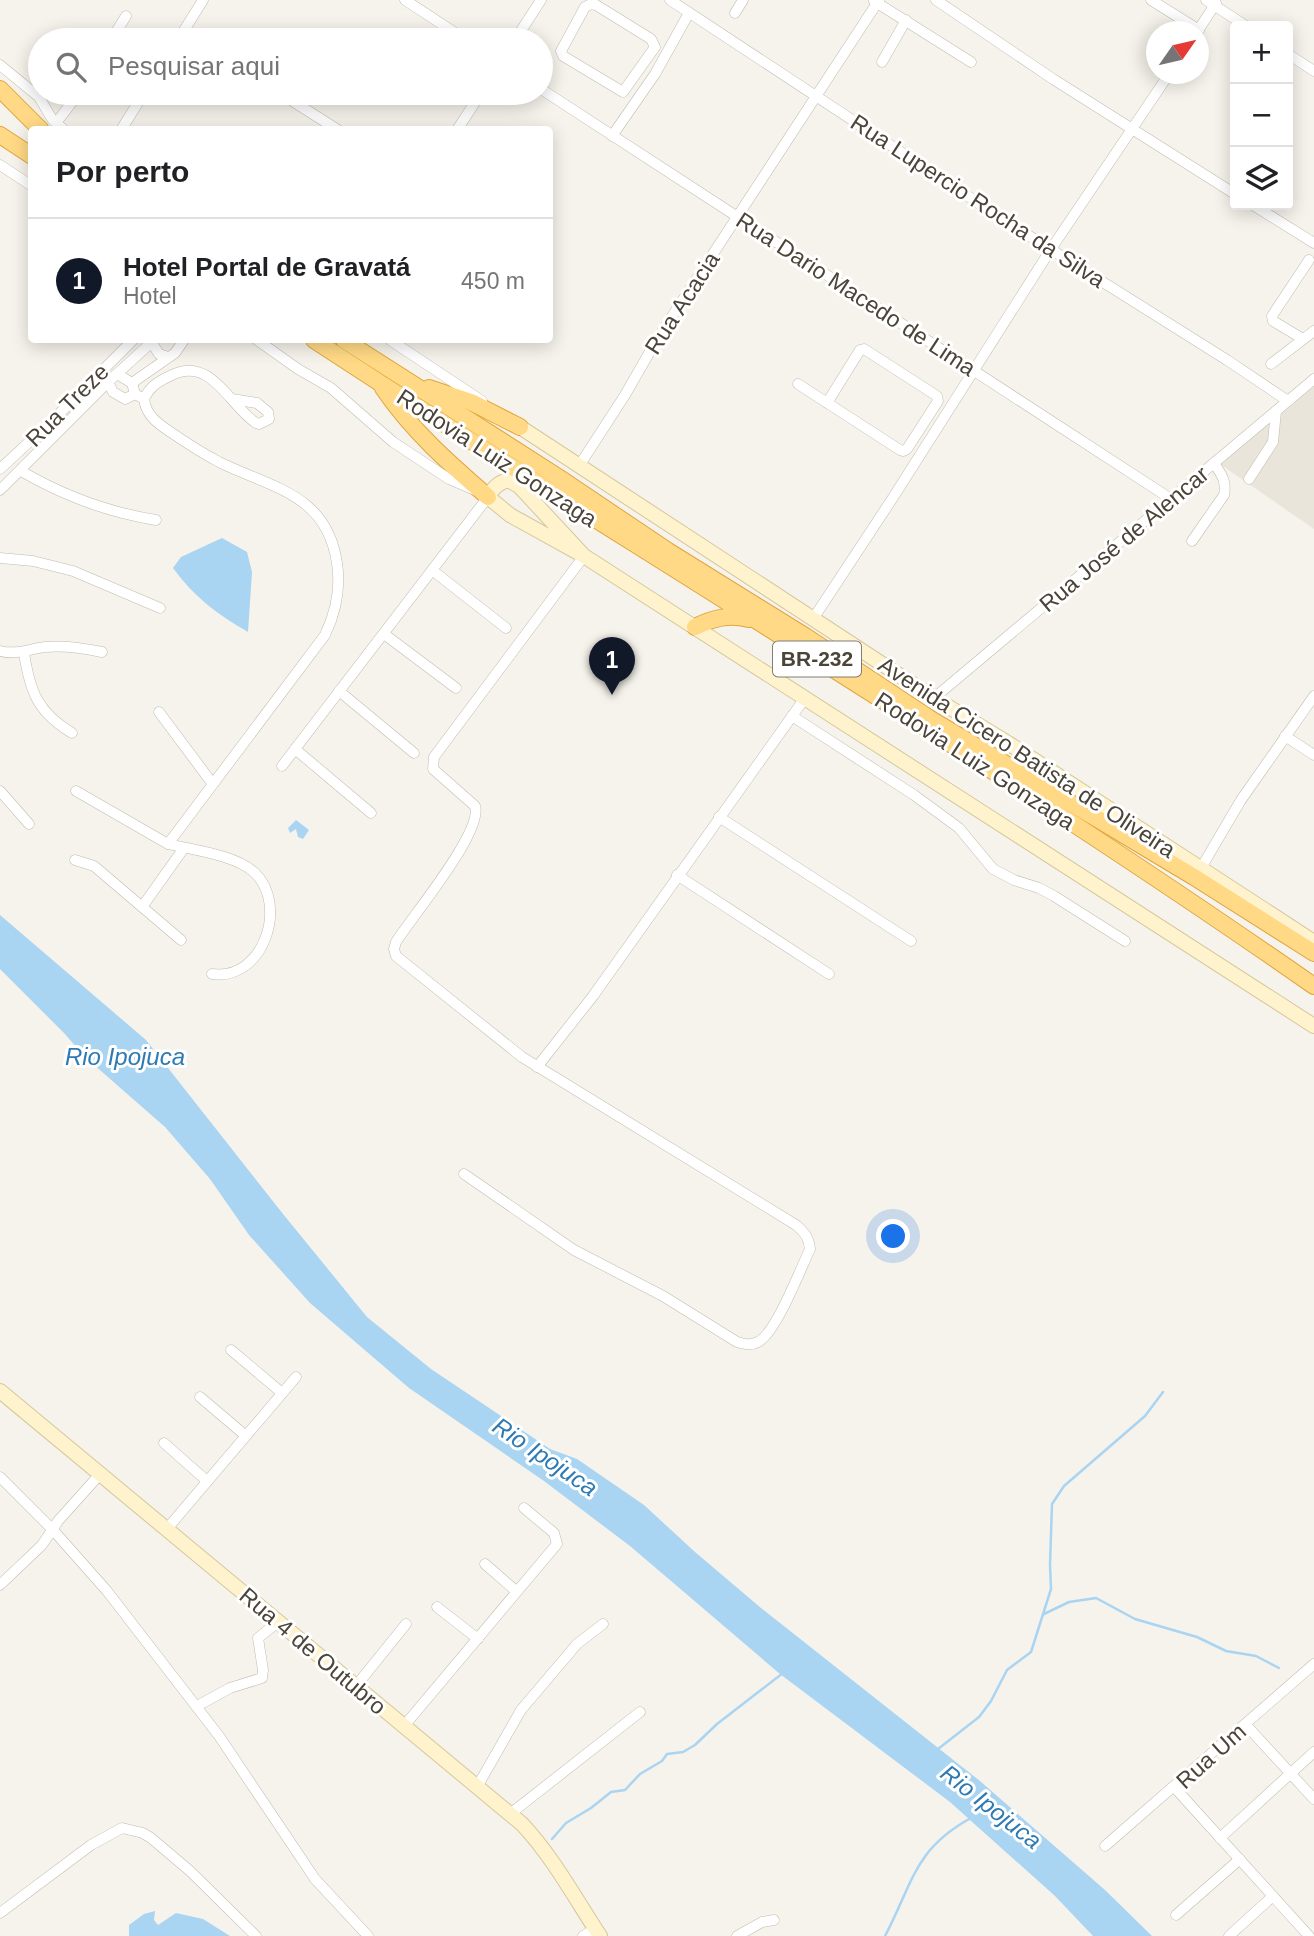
<!DOCTYPE html>
<html lang="pt">
<meta charset="utf-8">
<style>
body{margin:0;font-family:Arial,sans-serif;background:#f2f2f2;color:#202124}
.controls{position:absolute;right:21px;top:21px;display:grid;overflow:hidden;border-radius:7px;box-shadow:0 4px 18px #0003}
.controls button{width:63px;height:63px;display:grid;place-items:center;padding:0;border:0;border-bottom:2px solid #e0e0e0;background:#fff;color:#202124;font:35px sans-serif}
.compass{position:absolute;left:1146px;top:21px;width:63px;height:63px;border-radius:50%;background:#fff;box-shadow:0 4px 18px #0003;rotate:56deg}
.you{position:absolute;left:894px;top:1237px;width:24px;height:24px;margin:-18px;border:5px solid #fff;border-radius:50%;background:#1a73e8;box-shadow:0 0 0 10px #1a73e833}
.badge{display:grid;place-items:center;width:46px;height:46px;border-radius:50%;background:#111827;color:#fff;font-size:23px;font-weight:700}
.pin{position:absolute;translate:-50% -58px;filter:drop-shadow(0 2px 4px #0008)}
.pin::after{content:'';position:absolute;top:37px;width:24px;height:21px;background:inherit;clip-path:polygon(0 0,100% 0,50% 100%)}
.list{margin:0;padding:0;list-style:none}
h2{display:flex;justify-content:space-between;align-items:center;height:91px;margin:0;padding:0 28px;font-size:30px}
h2 small{font-size:23px;font-weight:400;color:#757577}
.list li{display:grid;grid-template-columns:46px 1fr auto;gap:21px;align-items:center;box-sizing:border-box;height:126px;padding:0 28px;border-top:2px solid #e0e0e0}
.list b{display:block;font-size:26px;white-space:nowrap}
.list p{margin:0;font-size:23px;white-space:nowrap;color:#757577}
.list em{font-size:23px;font-style:normal;color:#757577}
.icon{flex:none;width:38px;height:38px;fill:none;stroke:currentColor;stroke-width:2;stroke-linecap:round;stroke-linejoin:round}
.map{position:relative;flex:none;width:1314px;height:1936px;overflow:hidden}
.search{position:absolute;background:#fff;box-shadow:0 4px 18px #0003;left:28px;top:28px;width:525px;height:77px;display:flex;align-items:center;gap:18px;box-sizing:border-box;padding:0 24px;border-radius:38px;color:#757577;font-size:26px}
.panel{position:absolute;background:#fff;box-shadow:0 4px 18px #0003;left:28px;top:126px;width:525px;height:217px;border-radius:7px}
.map>svg:first-child{display:block}
.residential{fill:#eae5da}
.water{fill:#a9d4f2}
.lines{fill:none;stroke-linecap:round;stroke-linejoin:round}
.stream{stroke:#a9d4f2;stroke-width:2.5}
.minor-casing{stroke:#c2bbae;stroke-width:11}
.secondary-casing{stroke:#d6c79b;stroke-width:16}
.trunk-casing{stroke:#e0a43c;stroke-width:18}
.minor{stroke:#fff;stroke-width:10}
.secondary{stroke:#fff3cd;stroke-width:14}
.trunk{stroke:#ffd985;stroke-width:16}
.labels{text-anchor:middle;stroke-width:6;stroke-linejoin:round;paint-order:stroke}
.shield{fill:#fff;stroke:#817c74;stroke-width:2}
.shield-label{font-size:21px;font-weight:bold;fill:#4b4439}
.street-label{font-size:23px;fill:#4b4439;stroke:#fff}
.water-label{font-size:24px;font-style:italic;fill:#2e7ab2;stroke:#fff}
</style>
<div class="map">
<svg width="1314" height="1936" viewBox="0 0 1314 1936">
<rect width="100%" height="100%" fill="#f6f3ec"/>
<polygon class="residential" points="1314,386 1314,529 1220,464"/>
<g class="water">
<path d="M222 538 247 552 252 572 248 632C218 615 193 596 173 568L181 557Z"/>
<polygon points="296,820 309,830 303,839 298,837 296,829 290,833 288,828"/>
<polygon points="0,915 146,1040 283,1214 367,1317 431,1369 550,1449 577,1459 644,1505 695,1552 761,1608 980,1781 1105,1890 1152,1936 1093,1936 1055,1896 950,1802 780,1674 630,1546 544,1481 409,1388 310,1303 249,1235 210,1179 165,1127 85,1057 64,1033 0,969"/>
<polygon points="155,1911 154,1920 158,1925 176,1913 203,1919 230,1936 129,1936 129,1925 144,1914"/>
</g>
<g class="lines">
<g class="stream">
<polyline points="1044,1614 1069,1602 1096,1598 1135,1619 1197,1637 1226,1651 1256,1656 1279,1668"/>
<polyline points="938,1749 979,1717 991,1701 1007,1670 1031,1652 1051,1589 1050,1565 1052,1504 1064,1486 1145,1416 1163,1392"/>
<polyline points="552,1839 566,1823 591,1808 611,1792 625,1790 640,1774 662,1761 667,1754 683,1752 695,1745 717,1724 783,1673"/>
<path d="M885 1936C913 1883 914 1849 971 1818"/>
</g>
<defs>
<g id="minor">
<polyline points="405,0 466,40"/>
<polyline points="670,0 1004,220 1227,360 1288,401"/>
<polyline points="936,0 1053,79 1235,194"/>
<polyline points="1151,0 1199,30"/>
<polyline points="1206,0 1246,26"/>
<polyline points="874,1 971,62"/>
<polygon points="591,4 596,5 651,39 655,47 623,92 563,56 561,51 585,7"/>
<polyline points="735,13 743,0"/>
<polyline points="184,31 198,40"/>
<polyline points="1197,32 1216,3"/>
<polyline points="111,40 126,16"/>
<polyline points="178,40 203,0"/>
<polyline points="515,40 541,0"/>
<polyline points="1288,54 1314,71"/>
<polyline points="882,62 906,20"/>
<polyline points="0,65 39,97 52,119 64,130"/>
<polyline points="541,89 1171,499"/>
<polyline points="280,93 338,130"/>
<polyline points="56,123 79,93"/>
<polyline points="121,130 144,93"/>
<polyline points="457,130 481,93"/>
<polyline points="612,136 655,74 689,13"/>
<polyline points="0,165 32,186"/>
<polyline points="1253,205 1314,243"/>
<polyline points="1303,339 1273,321 1272,316 1309,260"/>
<polyline points="257,340 298,369 331,388 393,442 449,479 477,491"/>
<polyline points="390,340 482,401"/>
<polyline points="152,343 159,354 168,357"/>
<polyline points="1271,364 1314,331"/>
<polyline points="108,382 113,392 125,399 135,394"/>
<polyline points="132,383 175,353 184,340"/>
<polyline points="798,384 900,450 903,451 907,449 938,401 937,396 864,349 860,350 827,403"/>
<path d="M144 399C150 386 159 381 172 375 211 356 229 405 256 423L259 424 269 419 268 412 257 403 232 399"/>
<polyline points="579,466 625,395 656,341 879,0"/>
<polyline points="0,469 55,418 133,340"/>
<path d="M21 471C64 496 106 512 156 520"/>
<polyline points="1249,479 1273,442 1276,411"/>
<polyline points="0,490 108,382 154,340"/>
<path d="M1192 541 1224 495C1227 481 1221 474 1214 463"/>
<polyline points="0,558 33,561 73,571 160,608"/>
<polyline points="432,570 506,628"/>
<polyline points="813,619 894,496 1051,249 1169,74"/>
<polyline points="384,634 456,688"/>
<path d="M0 651C17 655 29 649 45 647 65 645 83 648 102 652"/>
<path d="M24 653C30 691 37 712 72 733"/>
<polyline points="339,691 414,753"/>
<polyline points="934,698 1314,379"/>
<polyline points="159,712 212,783"/>
<polyline points="792,716 914,795 959,828 993,869 1014,880 1039,888 1054,896 1125,941"/>
<polyline points="1285,736 1314,755"/>
<polyline points="295,749 371,813"/>
<polyline points="282,766 488,497"/>
<polyline points="0,791 29,824"/>
<path d="M76 791 168 844 325 635C336 612 341 589 337 563 327 494 272 488 219 462 202 453 185 442 169 431 157 423 146 415 144 399L135 394 132 383 117 374"/>
<polyline points="719,817 911,941"/>
<path d="M168 844C193 850 236 855 255 873 288 905 264 981 212 974"/>
<polyline points="75,860 94,866 181,940"/>
<polyline points="1201,868 1241,800 1314,696"/>
<polyline points="677,875 829,974"/>
<polyline points="142,907 184,848"/>
<polyline points="537,1067 593,996 805,698"/>
<path d="M464 1174 574 1250 663 1296 737 1342C745 1344 750 1346 758 1342 776 1333 800 1270 810 1249 809 1238 805 1233 796 1225L522 1057 396 956 394 949 396 942C411 918 484 831 475 806L433 769 434 757 584 556"/>
<polyline points="231,1350 282,1393"/>
<polyline points="200,1397 246,1436"/>
<polyline points="164,1443 207,1481"/>
<polyline points="0,1477 53,1530 107,1591 219,1736 315,1879 368,1936"/>
<polyline points="166,1530 296,1377"/>
<polyline points="485,1564 516,1591"/>
<polyline points="0,1585 42,1545 58,1521 101,1473"/>
<polyline points="437,1607 478,1639"/>
<polyline points="356,1686 406,1624"/>
<polyline points="197,1706 230,1688 262,1678 263,1670 258,1638 278,1622"/>
<polyline points="1246,1725 1314,1799"/>
<polyline points="404,1726 557,1544 554,1533 524,1508"/>
<polyline points="477,1787 521,1710 577,1644 603,1624"/>
<polyline points="1175,1788 1309,1936"/>
<polyline points="510,1814 640,1712"/>
<polyline points="1220,1838 1314,1752"/>
<polyline points="1105,1846 1314,1664"/>
<polyline points="0,1913 91,1845 122,1828 143,1833 151,1838 190,1871 256,1936"/>
<polyline points="1176,1915 1240,1859"/>
<polyline points="583,1936 596,1929"/>
<polyline points="737,1936 762,1922 774,1920"/>
<polyline points="1229,1936 1273,1896"/>
</g>
<g id="secondary">
<polyline points="520,427 934,698 1008,743 1314,942"/>
<path d="M584 556 519 486 508 480C498 483 493 488 488 497L510 515 584 556 1314 1026"/>
<path d="M0 1391 522 1824C553 1857 575 1898 600 1936"/>
</g>
<g id="trunk">
<polyline points="0,89 41,130"/>
<polyline points="0,135 32,156"/>
<path d="M314 340 380 383C692 582 1010 774 1314 986"/>
<polyline points="344,340 558,477 668,551 805,636 929,718 1194,877 1314,953"/>
<path d="M383 388C412 431 450 464 488 497"/>
<polyline points="429,388 471,402 520,427"/>
<path d="M695 627C713 618 729 614 749 619"/>
</g>
</defs>
<use href="#minor" class="minor-casing"/>
<use href="#secondary" class="secondary-casing"/>
<use href="#trunk" class="trunk-casing"/>
<use href="#minor" class="minor"/>
<use href="#secondary" class="secondary"/>
<use href="#trunk" class="trunk"/>
</g>
<g class="labels">
<rect class="shield" x="773" y="641.5" width="88" height="35" rx="5"/>
<g class="shield-label">
<text x="817" y="666">BR-232</text>
</g>
<g class="street-label">
<text transform="translate(978 201) rotate(33)" y="8">Rua Lupercio Rocha da Silva</text>
<text transform="translate(856 294) rotate(33)" y="8">Rua Dario Macedo de Lima</text>
<text transform="translate(682 303) rotate(-57)" y="8">Rua Acacia</text>
<text transform="translate(67 405) rotate(-45)" y="8">Rua Treze</text>
<text transform="translate(497 458) rotate(33)" y="8">Rodovia Luiz Gonzaga</text>
<text transform="translate(1124 539) rotate(-40)" y="8">Rua José de Alencar</text>
<text transform="translate(1027 757) rotate(33)" y="8">Avenida Cicero Batista de Oliveira</text>
<text transform="translate(975 761) rotate(33)" y="8">Rodovia Luiz Gonzaga</text>
<text transform="translate(313 1651) rotate(40)" y="8">Rua 4 de Outubro</text>
<text transform="translate(1211 1756) rotate(-42)" y="8">Rua Um</text>
</g>
<g class="water-label">
<text x="125" y="1065">Rio Ipojuca</text>
<text transform="translate(545 1457) rotate(34)" y="8">Rio Ipojuca</text>
<text transform="translate(991 1807) rotate(38)" y="8">Rio Ipojuca</text>
</g>
</g>
</svg>
<div class="controls">
<button>+</button>
<button>−</button>
<button><svg class="icon" aria-label="layers" viewBox="0 0 24 24"><path d="M12 4l9 5-9 5-9-5zM3 14l9 5 9-5"/></svg></button>
</div>
<svg class="compass" viewBox="-18 -18 36 36"><path d="M0-13l5 13h-10z" fill="#e53935"/><path d="M0 13l5-13h-10z" fill="#757577"/></svg>
<div class="you"></div>
<div class="pin badge" style="left:612px;top:695px">1</div>
<div class="search"><svg class="icon" aria-label="search" viewBox="0 0 24 24"><circle cx="10" cy="10" r="6"/><path d="M15 15l6 6"/></svg>Pesquisar aqui</div>
<section class="panel">
<h2>Por perto<small></small></h2>
<ul class="list">
<li><span class="badge">1</span><div><b>Hotel Portal de Gravatá</b><p>Hotel</p></div><em>450 m</em></li>
</ul>
</section>
</div>
